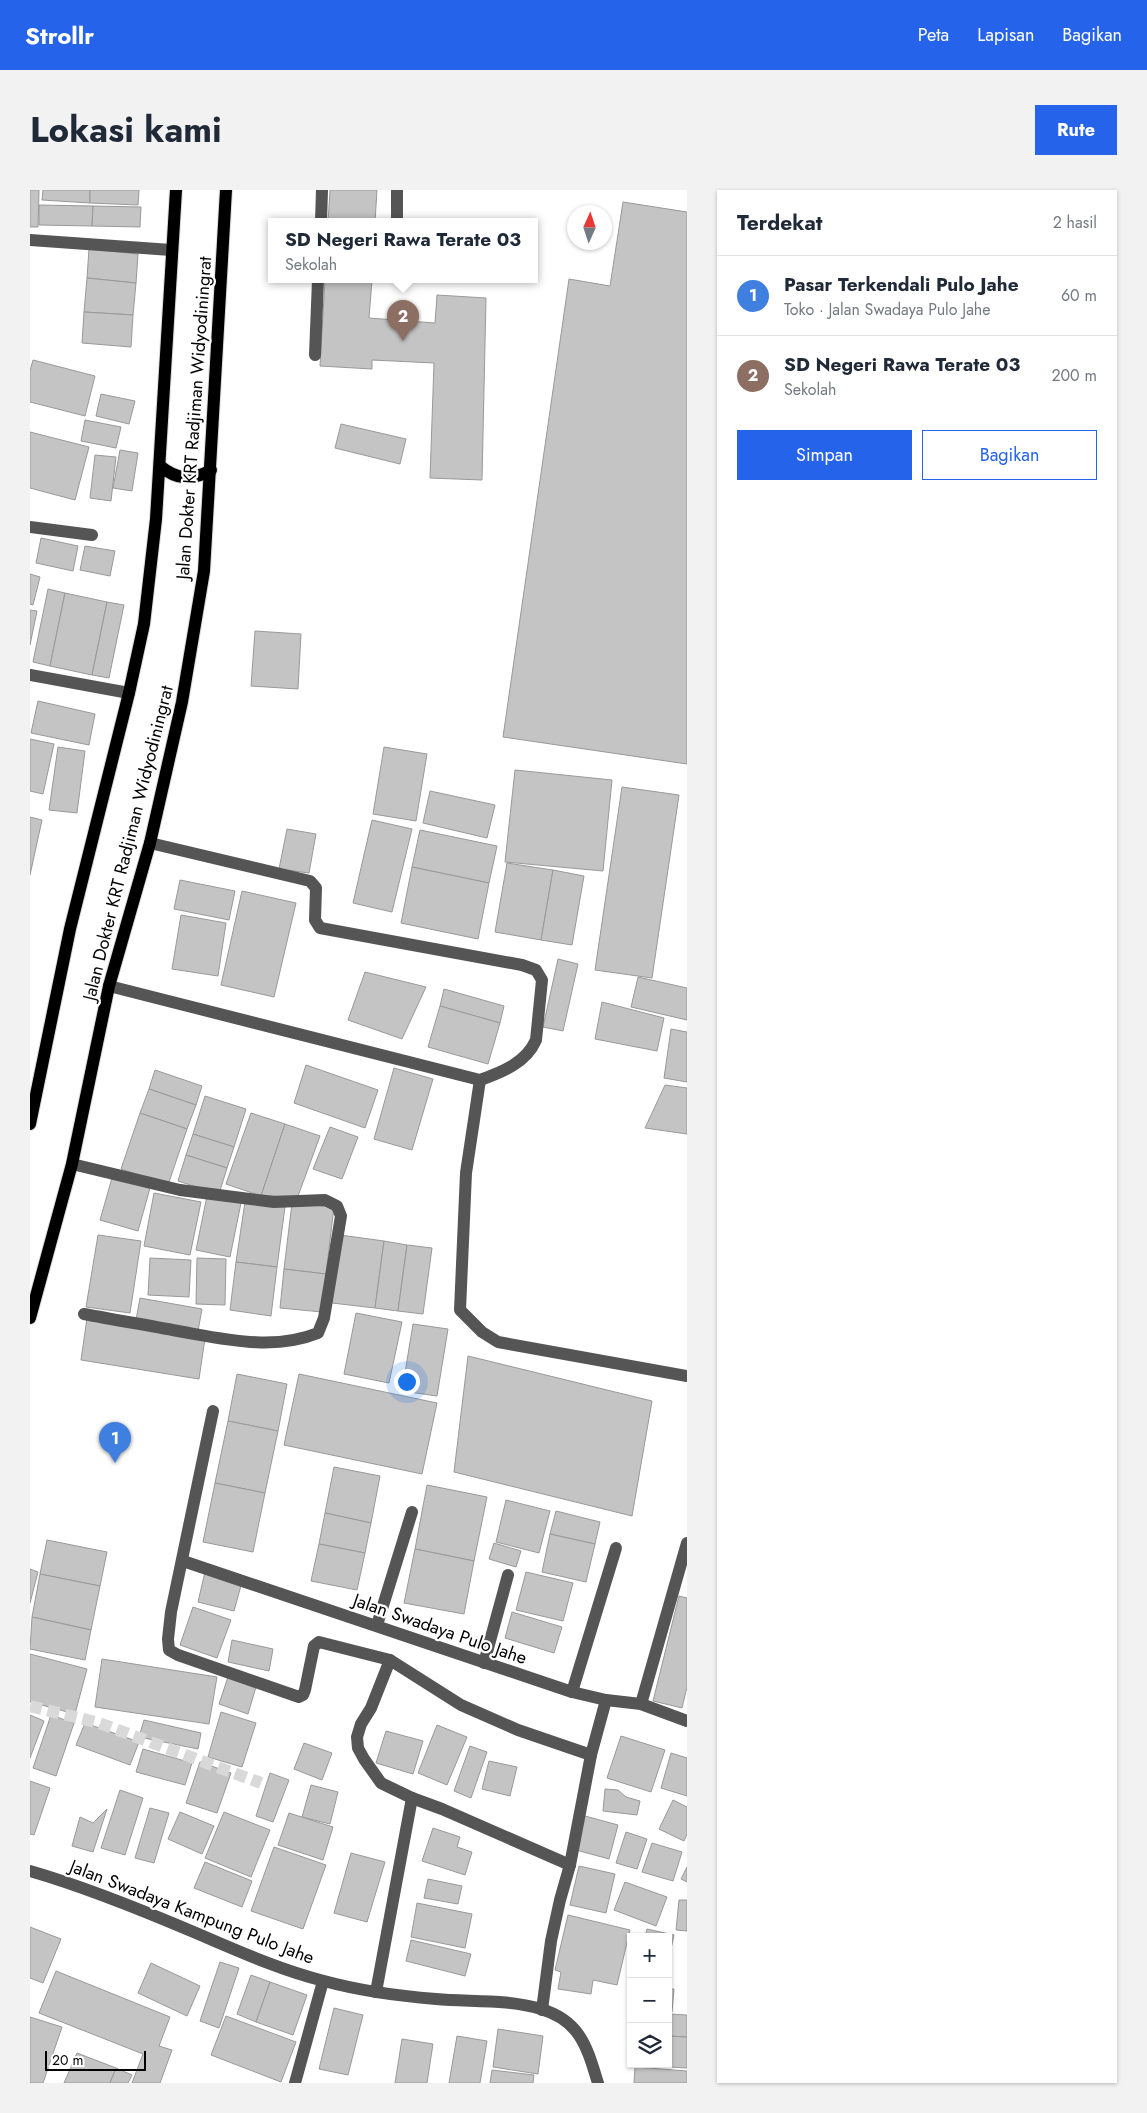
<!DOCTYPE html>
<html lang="id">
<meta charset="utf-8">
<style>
body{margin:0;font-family:Jost,sans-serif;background:#f2f2f3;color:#1f2937}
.controls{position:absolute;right:15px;bottom:15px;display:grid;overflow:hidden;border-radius:0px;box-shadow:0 1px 4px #0004}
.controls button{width:45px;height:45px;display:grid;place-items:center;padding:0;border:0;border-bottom:1px solid #e0e1e3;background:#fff;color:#1f2937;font:25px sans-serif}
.compass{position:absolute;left:537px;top:15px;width:45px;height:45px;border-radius:50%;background:#fff;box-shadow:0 1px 4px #0004;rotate:3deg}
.scale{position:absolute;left:15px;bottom:12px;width:101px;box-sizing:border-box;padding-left:5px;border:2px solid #000;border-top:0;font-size:14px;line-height:18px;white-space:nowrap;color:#000;-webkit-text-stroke:4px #fff;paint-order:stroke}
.you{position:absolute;left:376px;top:1191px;width:18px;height:18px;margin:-12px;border:4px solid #fff;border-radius:50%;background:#1a73e8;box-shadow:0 0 0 8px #1a73e833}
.badge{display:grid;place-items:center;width:32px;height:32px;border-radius:50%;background:#2563eb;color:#fff;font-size:16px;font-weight:700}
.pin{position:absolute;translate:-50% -41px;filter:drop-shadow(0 1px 2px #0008)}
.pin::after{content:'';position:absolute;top:26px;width:18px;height:15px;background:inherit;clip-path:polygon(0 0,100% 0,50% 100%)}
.popup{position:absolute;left:238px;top:28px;width:270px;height:65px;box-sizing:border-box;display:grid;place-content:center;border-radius:0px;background:#fff;filter:drop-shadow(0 1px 4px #0005);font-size:16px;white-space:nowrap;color:#747a83}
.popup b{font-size:19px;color:#1f2937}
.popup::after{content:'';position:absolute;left:50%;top:100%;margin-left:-10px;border:10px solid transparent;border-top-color:#fff}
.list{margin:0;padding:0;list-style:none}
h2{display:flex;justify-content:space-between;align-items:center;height:65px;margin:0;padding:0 20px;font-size:21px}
h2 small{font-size:16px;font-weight:400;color:#747a83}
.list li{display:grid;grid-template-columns:32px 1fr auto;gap:15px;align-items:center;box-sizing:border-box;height:80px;padding:0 20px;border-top:1px solid #e0e1e3}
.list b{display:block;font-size:19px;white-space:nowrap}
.list p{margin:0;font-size:16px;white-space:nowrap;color:#747a83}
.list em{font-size:16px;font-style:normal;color:#747a83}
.actions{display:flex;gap:10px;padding:15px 20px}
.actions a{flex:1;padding:11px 0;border:1px solid #2563eb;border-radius:0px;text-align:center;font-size:18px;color:#2563eb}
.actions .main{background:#2563eb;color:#fff}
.icon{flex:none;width:28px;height:28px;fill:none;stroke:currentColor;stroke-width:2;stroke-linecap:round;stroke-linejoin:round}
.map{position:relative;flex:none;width:657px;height:1893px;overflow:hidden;border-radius:0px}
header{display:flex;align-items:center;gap:30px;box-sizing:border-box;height:70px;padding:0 25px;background:#2563eb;color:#fff}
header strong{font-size:24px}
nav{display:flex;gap:28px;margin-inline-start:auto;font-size:18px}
.intro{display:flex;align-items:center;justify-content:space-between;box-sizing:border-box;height:120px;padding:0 30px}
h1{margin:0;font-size:35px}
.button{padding:12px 22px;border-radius:0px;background:#2563eb;color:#fff;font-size:18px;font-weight:700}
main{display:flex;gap:30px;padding:0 30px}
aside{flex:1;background:#fff;border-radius:0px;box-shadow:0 1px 4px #0004}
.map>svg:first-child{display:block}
.building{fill:#c4c4c4;stroke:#999}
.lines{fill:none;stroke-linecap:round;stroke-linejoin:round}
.minor-tunnel{stroke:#d9d9d9;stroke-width:12;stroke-dasharray:12 6;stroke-linecap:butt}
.major-casing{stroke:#dbdbdb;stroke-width:14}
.minor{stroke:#555;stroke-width:12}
.major{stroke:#000;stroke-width:12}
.labels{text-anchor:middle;stroke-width:4.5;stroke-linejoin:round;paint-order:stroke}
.street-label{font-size:18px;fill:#000;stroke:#fff}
</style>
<header>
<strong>Strollr</strong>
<nav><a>Peta</a><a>Lapisan</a><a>Bagikan</a></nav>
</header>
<div class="intro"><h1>Lokasi kami</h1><a class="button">Rute</a></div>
<main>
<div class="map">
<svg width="657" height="1893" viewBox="0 0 657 1893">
<rect width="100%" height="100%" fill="#fff"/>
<g class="building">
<polygon points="0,0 9,0 8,37 0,37"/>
<polygon points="13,0 60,0 60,13 12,10"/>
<polygon points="60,0 109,0 108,15 60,13"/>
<polygon points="300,0 347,0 345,32 298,32"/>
<polygon points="593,12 657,22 657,574 473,547 539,89 580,96"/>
<polygon points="9,15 63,16 62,36 9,35"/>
<polygon points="63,16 111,17 110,37 62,36"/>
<polygon points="59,59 108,64 106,93 57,88"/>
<polygon points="57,88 106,93 103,125 54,122"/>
<polygon points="295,90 342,90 339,128 405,133 407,105 456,108 452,290 400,288 404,173 342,170 342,179 290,176"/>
<polygon points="54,122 103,125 101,157 52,153"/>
<polygon points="3,170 65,186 55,226 0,212 0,181"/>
<polygon points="71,204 105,211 99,234 66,226"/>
<polygon points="55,230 91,237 86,258 51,251"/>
<polygon points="311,234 376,249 370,274 305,258"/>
<polygon points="0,242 59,257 45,310 0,298"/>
<polygon points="90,260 108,263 102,301 83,298"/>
<polygon points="65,265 86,267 81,311 60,308"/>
<polygon points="11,348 48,356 43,381 6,373"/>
<polygon points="55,356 85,361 80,386 50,380"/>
<polygon points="0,384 10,387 3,415 0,414"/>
<polygon points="18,399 35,403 20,476 3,472"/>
<polygon points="35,403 77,412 62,485 20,476"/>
<polygon points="77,412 94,415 79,488 62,485"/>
<polygon points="0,420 7,421 0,455"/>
<polygon points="225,441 271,444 268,499 221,496"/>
<polygon points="8,511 65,524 59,555 1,543"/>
<polygon points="0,549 24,554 13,604 0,601"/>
<polygon points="28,557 55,561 47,623 19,620"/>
<polygon points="354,557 397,564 386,631 343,624"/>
<polygon points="485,580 582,590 573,681 475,672"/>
<polygon points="592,597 649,605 622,788 565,780"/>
<polygon points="400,601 465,615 457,648 393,633"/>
<polygon points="0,627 12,630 0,685"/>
<polygon points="342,630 382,639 362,722 323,713"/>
<polygon points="257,639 286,644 279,683 249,679"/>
<polygon points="390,640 467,656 459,693 382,677"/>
<polygon points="477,673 523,680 511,750 465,742"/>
<polygon points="382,677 459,693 448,749 371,733"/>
<polygon points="523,680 554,686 542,755 511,750"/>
<polygon points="150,690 205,701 199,730 144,719"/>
<polygon points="212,701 266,713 244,807 191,795"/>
<polygon points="151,725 196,733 188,786 142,779"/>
<polygon points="528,769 548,774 533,841 513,837"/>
<polygon points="335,782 396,797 372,849 318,830"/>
<polygon points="608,787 657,798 657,830 601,817"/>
<polygon points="414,799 474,816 470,833 410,816"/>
<polygon points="572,812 634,828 627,861 565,849"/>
<polygon points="410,816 470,833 458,874 398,857"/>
<polygon points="641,839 657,842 657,892 634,888"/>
<polygon points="276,875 348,900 335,938 264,913"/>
<polygon points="364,878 403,889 382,960 344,949"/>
<polygon points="125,880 172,896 166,915 119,899"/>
<polygon points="635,895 657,898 657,944 615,938"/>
<polygon points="119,899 166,915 157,939 110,923"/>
<polygon points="175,906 216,919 204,957 163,944"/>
<polygon points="110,923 157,939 138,995 91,979"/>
<polygon points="221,923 255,934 231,1006 196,994"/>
<polygon points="255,934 290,946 268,1006 231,1006"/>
<polygon points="300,937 328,947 312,989 283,979"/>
<polygon points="163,944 204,957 197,978 156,965"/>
<polygon points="156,965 197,978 189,1004 148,991"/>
<polygon points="82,988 120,998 108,1041 70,1030"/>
<polygon points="124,1003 171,1012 160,1065 114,1056"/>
<polygon points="177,1006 211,1013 200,1067 166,1060"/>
<polygon points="215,1012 255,1017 247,1077 206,1072"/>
<polygon points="262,1013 304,1017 296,1084 254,1079"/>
<polygon points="68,1045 111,1051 100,1123 56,1117"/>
<polygon points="310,1045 354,1051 345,1118 302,1113"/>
<polygon points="354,1051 377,1055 368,1121 345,1118"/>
<polygon points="377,1055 402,1058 393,1124 368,1121"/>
<polygon points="120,1068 161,1070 159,1107 118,1105"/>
<polygon points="167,1068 196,1069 195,1115 166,1114"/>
<polygon points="206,1072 247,1077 241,1126 200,1120"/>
<polygon points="254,1079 296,1084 292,1122 250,1118"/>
<polygon points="110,1108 172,1119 168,1141 106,1130"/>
<polygon points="326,1123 372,1132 359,1193 314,1184"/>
<polygon points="57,1128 175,1148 169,1189 51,1170"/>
<polygon points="383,1134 418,1139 407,1206 372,1201"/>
<polygon points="438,1166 622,1211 602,1326 424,1282"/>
<polygon points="207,1184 257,1194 248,1241 198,1231"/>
<polygon points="269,1184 407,1213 392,1284 254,1255"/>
<polygon points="198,1231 248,1241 235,1303 185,1293"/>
<polygon points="304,1277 350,1286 341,1333 295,1323"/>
<polygon points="185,1293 235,1303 223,1362 173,1352"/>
<polygon points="397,1295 457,1307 444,1371 385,1359"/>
<polygon points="476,1310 520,1321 509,1363 466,1352"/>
<polygon points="526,1321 570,1332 565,1354 520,1344"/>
<polygon points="295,1323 341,1333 335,1363 289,1354"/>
<polygon points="520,1344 565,1354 556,1392 512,1382"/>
<polygon points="17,1350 77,1362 70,1396 10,1384"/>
<polygon points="464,1353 491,1361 486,1377 459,1369"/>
<polygon points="289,1354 335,1363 327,1400 281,1391"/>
<polygon points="385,1359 444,1371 434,1424 374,1413"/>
<polygon points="0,1379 8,1382 0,1413"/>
<polygon points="175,1382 212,1392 204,1421 168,1412"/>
<polygon points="496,1382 543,1393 533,1431 486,1420"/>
<polygon points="10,1384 70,1396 61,1440 2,1427"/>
<polygon points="649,1406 657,1408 657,1497 652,1518 623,1511"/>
<polygon points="163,1417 201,1430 187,1468 150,1455"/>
<polygon points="482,1422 532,1437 524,1463 475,1448"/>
<polygon points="2,1427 61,1440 55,1470 0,1459"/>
<polygon points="202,1450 243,1459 239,1481 198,1472"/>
<polygon points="0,1464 57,1479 45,1524 0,1512"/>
<polygon points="72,1469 187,1487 179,1534 65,1517"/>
<polygon points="198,1487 226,1497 218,1524 189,1514"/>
<polygon points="191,1522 226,1533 212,1577 178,1567"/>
<polygon points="0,1525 14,1531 0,1568"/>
<polygon points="21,1525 44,1533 26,1586 3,1578"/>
<polygon points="114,1530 171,1543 168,1559 109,1547"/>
<polygon points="55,1533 109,1552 100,1575 46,1555"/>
<polygon points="407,1535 437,1547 417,1595 388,1583"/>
<polygon points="356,1541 393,1551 383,1584 346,1573"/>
<polygon points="591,1546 635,1560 621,1602 577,1588"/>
<polygon points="274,1553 302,1563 292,1590 264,1579"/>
<polygon points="440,1556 457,1562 441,1608 424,1601"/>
<polygon points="113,1559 162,1573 155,1595 106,1582"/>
<polygon points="641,1563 657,1568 657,1606 631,1598"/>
<polygon points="459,1571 487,1577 480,1606 452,1599"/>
<polygon points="170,1572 201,1583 187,1623 156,1613"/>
<polygon points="240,1583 259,1590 243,1632 226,1626"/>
<polygon points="0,1591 20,1598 4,1645 0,1644"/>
<polygon points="281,1595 308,1602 300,1634 272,1627"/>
<polygon points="575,1599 588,1600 596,1607 610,1611 607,1625 573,1621"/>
<polygon points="90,1600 113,1608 95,1665 71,1658"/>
<polygon points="643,1610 657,1617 657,1644 654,1651 629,1639"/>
<polygon points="120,1618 139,1623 124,1673 105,1668"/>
<polygon points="77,1619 63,1662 42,1656 50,1627 63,1633"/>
<polygon points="150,1622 184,1636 172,1664 138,1649"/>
<polygon points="194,1622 240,1640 221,1687 175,1668"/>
<polygon points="259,1623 303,1637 293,1670 248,1655"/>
<polygon points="555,1626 588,1635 579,1669 546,1660"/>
<polygon points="403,1638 430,1647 427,1657 442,1662 435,1685 392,1671"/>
<polygon points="596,1642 617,1649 607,1679 586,1673"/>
<polygon points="622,1653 652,1662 643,1691 612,1682"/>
<polygon points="244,1657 296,1675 273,1739 221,1721"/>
<polygon points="321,1663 355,1672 337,1732 304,1723"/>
<polygon points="175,1672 222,1691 212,1717 164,1698"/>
<polygon points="549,1676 585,1684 576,1723 540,1715"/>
<polygon points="657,1677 657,1692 651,1689"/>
<polygon points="398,1689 432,1696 428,1714 394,1708"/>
<polygon points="595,1692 637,1707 626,1736 584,1720"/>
<polygon points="649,1710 657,1710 657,1741 646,1740"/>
<polygon points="387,1713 442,1724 435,1758 381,1747"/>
<polygon points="538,1725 600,1740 587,1795 563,1790 561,1804 528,1799 531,1782 525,1780"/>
<polygon points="0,1737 31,1749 13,1793 0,1788"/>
<polygon points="617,1739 644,1745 638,1772 638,1747 615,1747"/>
<polygon points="381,1750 441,1764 435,1786 376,1771"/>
<polygon points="190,1772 209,1778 189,1838 170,1831"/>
<polygon points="121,1773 170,1796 157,1826 108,1803"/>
<polygon points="26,1781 140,1827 129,1856 142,1860 130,1893 102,1893 113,1864 9,1823"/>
<polygon points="221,1785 240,1792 226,1832 207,1824"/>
<polygon points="240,1792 277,1805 263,1845 226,1832"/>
<polygon points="638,1799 644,1799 642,1822 638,1821"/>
<polygon points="304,1818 333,1825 318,1885 289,1879"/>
<polygon points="638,1824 657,1825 657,1847 638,1846"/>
<polygon points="196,1826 266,1852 251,1892 181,1865"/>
<polygon points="0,1827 32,1837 13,1893 0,1893"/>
<polygon points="468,1839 513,1846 508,1884 463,1877"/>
<polygon points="427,1846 457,1851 450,1893 419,1893"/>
<polygon points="638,1846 657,1847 657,1878 605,1875 638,1874"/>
<polygon points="372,1849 403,1854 397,1893 365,1893"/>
<polygon points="47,1863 86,1878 80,1893 34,1893"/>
<polygon points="605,1877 657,1881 657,1893 604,1893"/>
<polygon points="86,1878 102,1885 98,1893 80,1893"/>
<polygon points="462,1880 504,1885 503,1893 460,1893"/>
</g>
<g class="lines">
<polyline class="minor-tunnel" points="0,1516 69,1533 231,1593"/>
<defs>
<g id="major">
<path d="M130 276C147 290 162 291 181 280"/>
<polyline points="0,934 40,739 99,503 114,434 126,329 146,0"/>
<polyline points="0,1128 42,974 79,796 120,653 152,512 174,381 196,0"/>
</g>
</defs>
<use href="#major" class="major-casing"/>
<g class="minor">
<polyline points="367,0 367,32"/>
<polyline points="291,32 292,0"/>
<polyline points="0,50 141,60"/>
<polyline points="285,165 288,90"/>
<polyline points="0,337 62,345"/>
<polyline points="0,485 99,503"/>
<path d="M79 796 450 890C472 882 496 873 506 850L512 790 506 780 492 775 290 738 285 730 286 698 280 691 120 653"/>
<polyline points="450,890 436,983 430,1120 452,1142 468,1152 657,1186"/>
<path d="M42 974 150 1000 244 1012 295 1010 307 1016 311 1026 294 1128 288 1143C244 1161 194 1149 148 1141 117 1135 85 1130 54 1124"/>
<polyline points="183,1221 141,1422 138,1449 139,1460 148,1465 269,1507 273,1505 275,1500 284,1456 289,1452 360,1470 431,1515 488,1540 561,1565"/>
<polyline points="153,1371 542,1502 576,1510 611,1514 657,1531"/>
<polyline points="347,1435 382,1322"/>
<polyline points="360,1470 341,1518 331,1534 327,1547 328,1558 334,1569 351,1593 382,1608 412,1619 540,1675"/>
<polyline points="454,1473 478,1385"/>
<polyline points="542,1502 586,1358"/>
<polyline points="611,1514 657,1353"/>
<path d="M0 1681C56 1697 112 1720 166 1743 208 1761 250 1780 294 1791 331 1801 368 1806 406 1809 441 1812 478 1809 511 1819 551 1831 557 1858 568 1893"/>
<polyline points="346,1802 382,1608"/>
<polyline points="512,1820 521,1751 530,1710 540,1675 561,1565 576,1510"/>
<polyline points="265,1893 293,1791"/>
</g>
<use href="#major" class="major"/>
</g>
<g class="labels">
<g class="street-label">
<text transform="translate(164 228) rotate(-86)" y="6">Jalan Dokter KRT Radjiman Widyodiningrat</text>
<text transform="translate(98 653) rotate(-76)" y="6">Jalan Dokter KRT Radjiman Widyodiningrat</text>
<text transform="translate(410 1439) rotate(19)" y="6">Jalan Swadaya Pulo Jahe</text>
<text transform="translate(162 1722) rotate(21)" y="6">Jalan Swadaya Kampung Pulo Jahe</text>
</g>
</g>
</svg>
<div class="controls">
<button>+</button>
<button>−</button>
<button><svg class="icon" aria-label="layers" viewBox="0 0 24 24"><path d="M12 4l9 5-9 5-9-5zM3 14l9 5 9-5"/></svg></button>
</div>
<svg class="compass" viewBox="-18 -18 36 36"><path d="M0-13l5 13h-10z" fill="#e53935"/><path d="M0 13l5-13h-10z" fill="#747a83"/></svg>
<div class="scale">20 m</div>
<div class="you"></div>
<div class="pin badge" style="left:85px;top:1273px;background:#3f7fe0">1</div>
<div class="pin badge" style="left:373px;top:151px;background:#8d6e63">2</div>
<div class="popup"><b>SD Negeri Rawa Terate 03</b>Sekolah</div>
</div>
<aside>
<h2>Terdekat<small>2 hasil</small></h2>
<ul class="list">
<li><span class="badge" style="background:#3f7fe0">1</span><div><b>Pasar Terkendali Pulo Jahe</b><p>Toko · Jalan Swadaya Pulo Jahe</p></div><em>60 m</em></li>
<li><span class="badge" style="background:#8d6e63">2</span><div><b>SD Negeri Rawa Terate 03</b><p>Sekolah</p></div><em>200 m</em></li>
</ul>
<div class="actions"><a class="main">Simpan</a><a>Bagikan</a></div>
</aside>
</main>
